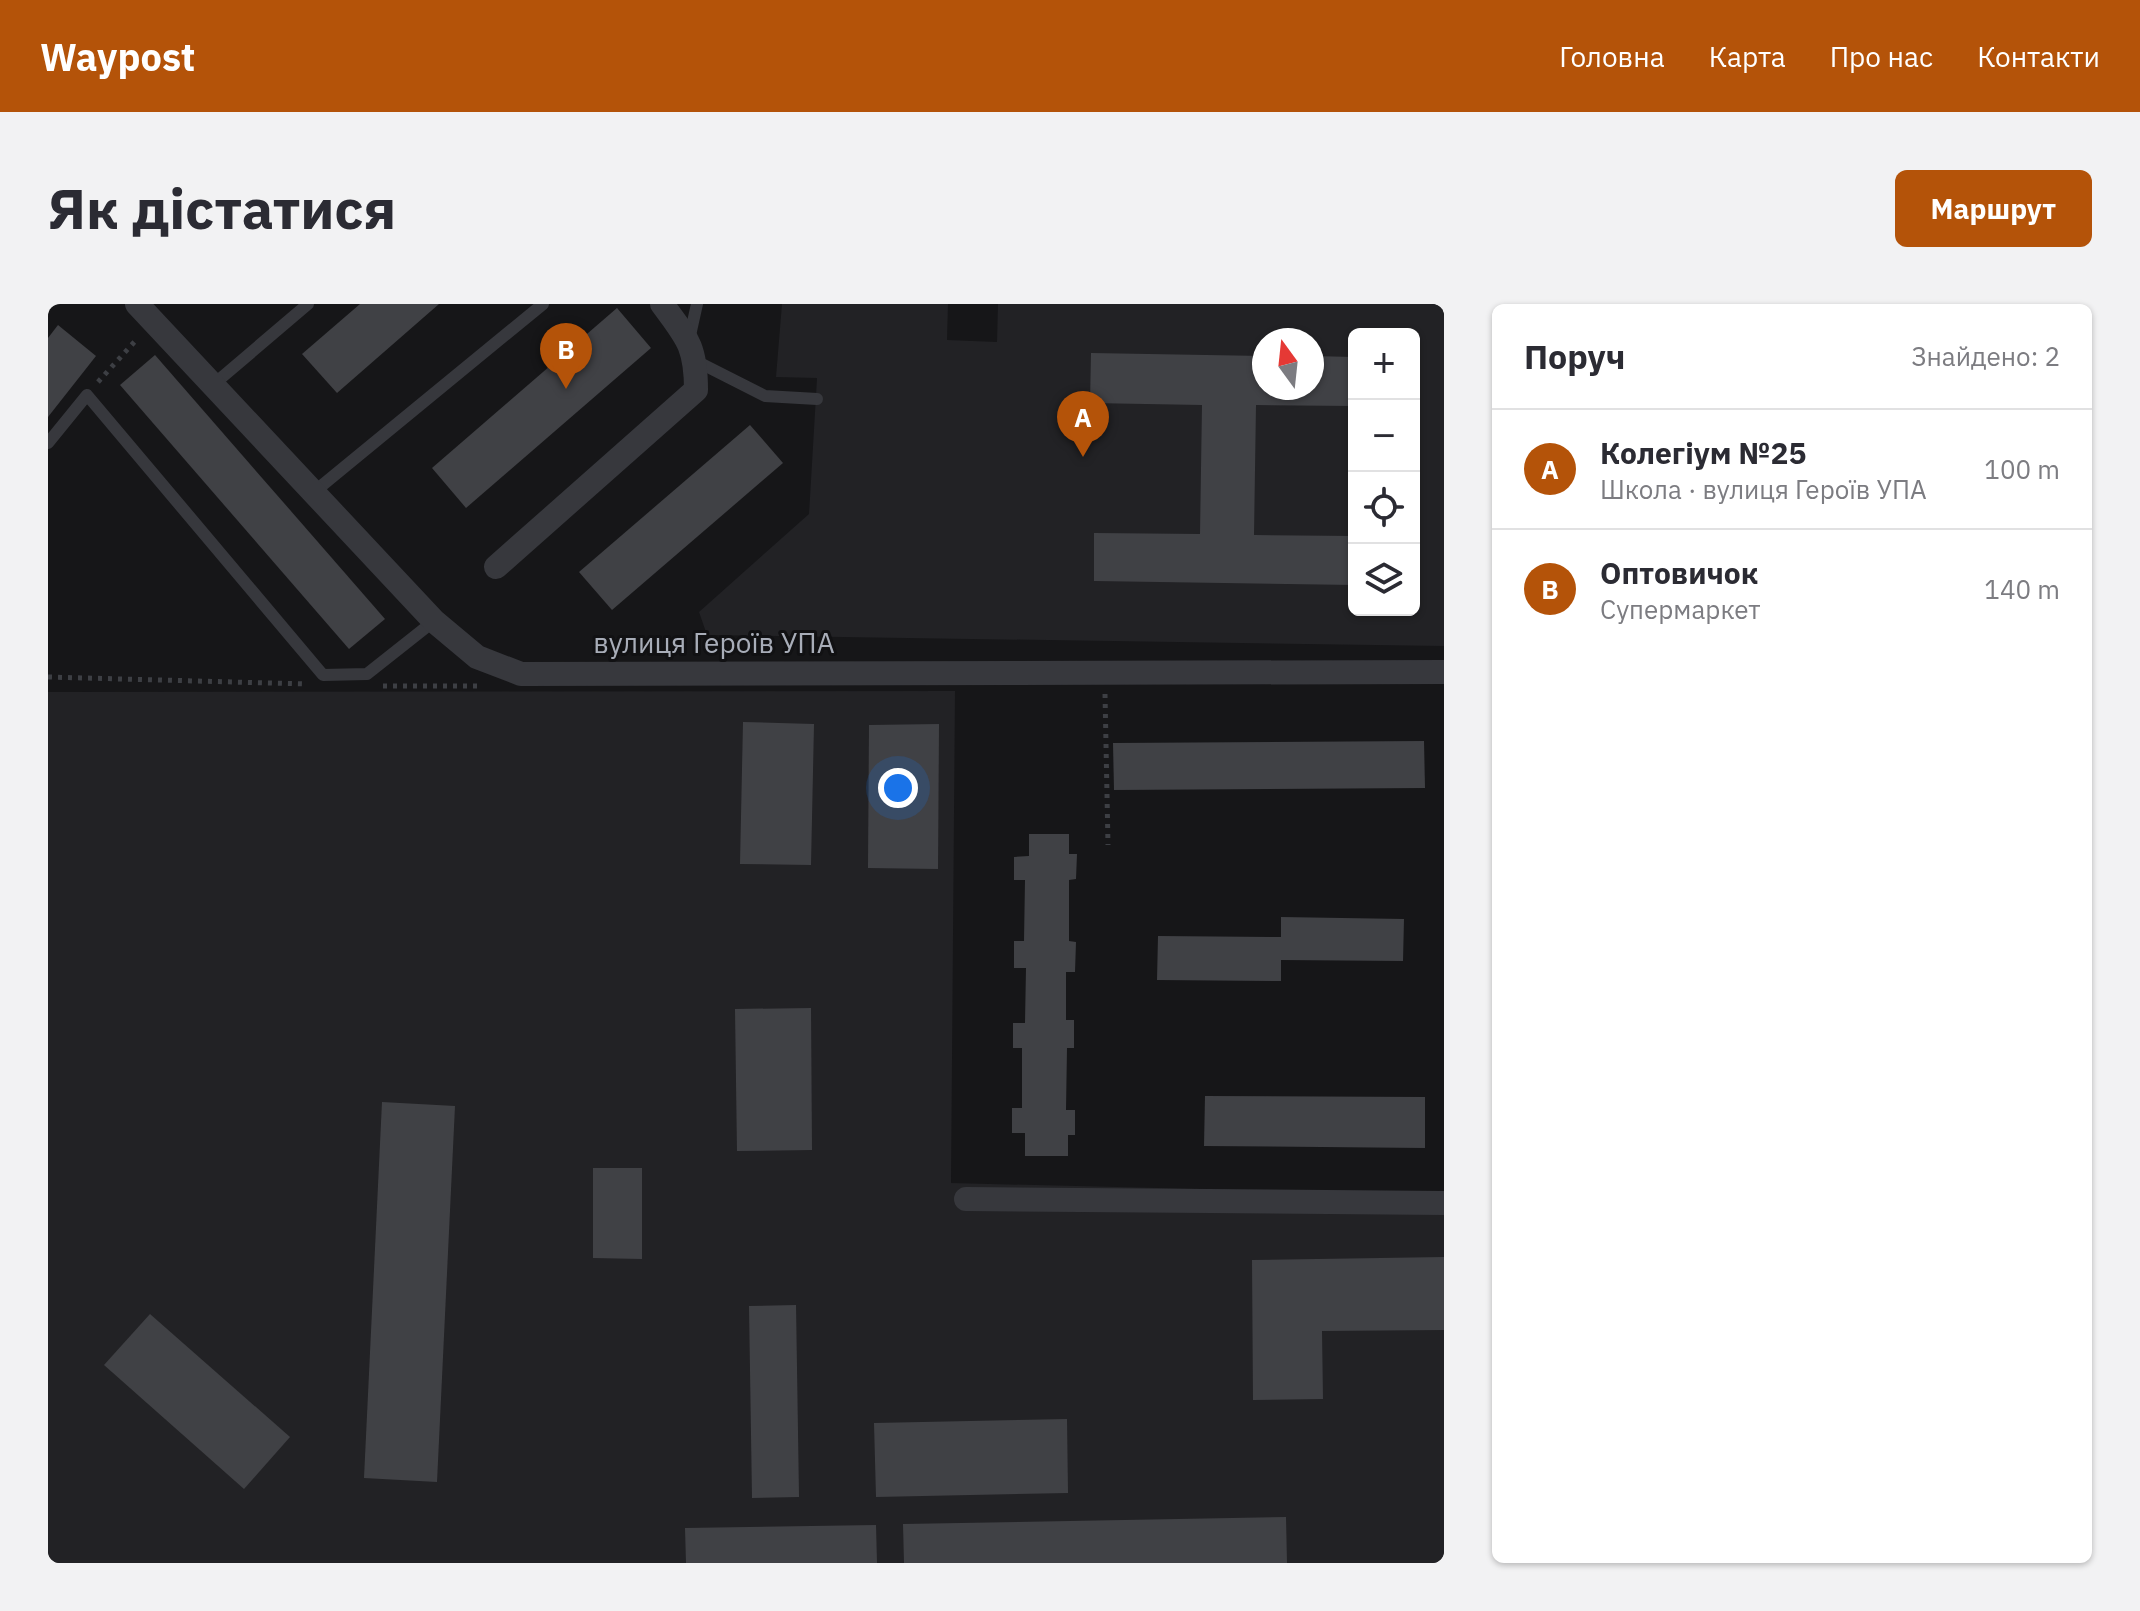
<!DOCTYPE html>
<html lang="uk">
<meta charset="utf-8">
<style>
body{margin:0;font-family:"IBM Plex Sans",sans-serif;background:#f2f2f3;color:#2b2b33}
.controls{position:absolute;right:24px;top:24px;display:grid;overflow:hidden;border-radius:12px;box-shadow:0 2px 6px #0004}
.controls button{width:72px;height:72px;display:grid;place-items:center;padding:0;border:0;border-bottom:2px solid #e1e1e2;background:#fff;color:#2b2b33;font:40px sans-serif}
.compass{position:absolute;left:1204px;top:24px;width:72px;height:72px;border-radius:50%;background:#fff;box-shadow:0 2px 6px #0004;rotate:345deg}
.you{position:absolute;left:850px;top:484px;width:28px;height:28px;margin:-20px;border:6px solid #fff;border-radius:50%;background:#1a73e8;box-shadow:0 0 0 12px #1a73e833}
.badge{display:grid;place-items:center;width:52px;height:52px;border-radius:50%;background:#b45309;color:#fff;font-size:26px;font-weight:700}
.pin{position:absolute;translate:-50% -66px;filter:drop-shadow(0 2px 4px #0008)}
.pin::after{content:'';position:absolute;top:42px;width:28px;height:24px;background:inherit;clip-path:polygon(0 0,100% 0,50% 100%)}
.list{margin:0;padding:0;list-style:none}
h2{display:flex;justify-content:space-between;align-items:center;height:104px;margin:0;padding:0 32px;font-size:34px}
h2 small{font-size:26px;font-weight:400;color:#7c7c81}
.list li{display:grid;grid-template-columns:52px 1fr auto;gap:24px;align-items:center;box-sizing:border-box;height:120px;padding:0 32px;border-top:2px solid #e1e1e2}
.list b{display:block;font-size:30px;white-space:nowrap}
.list p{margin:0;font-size:26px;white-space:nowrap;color:#7c7c81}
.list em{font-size:26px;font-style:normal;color:#7c7c81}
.icon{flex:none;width:44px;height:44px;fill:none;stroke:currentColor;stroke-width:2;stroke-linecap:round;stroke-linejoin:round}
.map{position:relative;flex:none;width:1396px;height:1259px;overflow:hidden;border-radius:12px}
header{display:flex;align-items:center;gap:48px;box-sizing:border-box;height:112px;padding:0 40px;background:#b45309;color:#fff}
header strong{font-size:38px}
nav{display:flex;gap:44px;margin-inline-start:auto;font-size:28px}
.intro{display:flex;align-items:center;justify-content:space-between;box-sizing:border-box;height:192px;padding:0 48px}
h1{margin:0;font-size:56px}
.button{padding:20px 36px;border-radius:12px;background:#b45309;color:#fff;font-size:28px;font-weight:700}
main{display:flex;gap:48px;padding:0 48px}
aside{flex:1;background:#fff;border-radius:12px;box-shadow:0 2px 6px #0004}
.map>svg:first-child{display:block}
.built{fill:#222225;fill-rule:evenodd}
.building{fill:#404145}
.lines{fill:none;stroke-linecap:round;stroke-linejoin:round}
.path{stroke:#3d3f44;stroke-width:5;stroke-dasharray:4 6;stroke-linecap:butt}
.service{stroke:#37383d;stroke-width:12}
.minor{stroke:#37383d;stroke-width:24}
.labels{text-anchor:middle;stroke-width:6;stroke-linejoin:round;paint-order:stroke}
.street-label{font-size:28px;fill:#a8adb8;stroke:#111113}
</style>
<header>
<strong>Waypost</strong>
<nav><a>Головна</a><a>Карта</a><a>Про нас</a><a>Контакти</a></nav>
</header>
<div class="intro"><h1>Як дістатися</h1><a class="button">Маршрут</a></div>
<main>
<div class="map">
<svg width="1396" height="1259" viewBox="0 0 1396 1259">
<rect width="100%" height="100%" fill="#161618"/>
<g class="built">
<path d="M734 0H900L899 36 949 38 950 0H1396V342L659 331 651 308 761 210 769 74 728 73ZM1306 30H1366V306H1306ZM1216 36H1264V84H1216Z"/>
<polygon points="907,387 903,879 1396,891 1396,1259 0,1259 0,388"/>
</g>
<g class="building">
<polygon points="312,0 391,0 289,89 254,50"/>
<polygon points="569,4 603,44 418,204 384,164"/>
<polygon points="10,21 48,52 0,113 0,34"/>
<polygon points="1043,49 1216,52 1216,84 1264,84 1264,52 1306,53 1306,102 1208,101 1206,231 1306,232 1306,281 1046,277 1046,229 1152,230 1154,101 1042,99"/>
<polygon points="107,51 337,315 301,345 72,81"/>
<polygon points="702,121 735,159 564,306 531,268"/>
<polygon points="695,418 766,420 763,561 692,560"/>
<polygon points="891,420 890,565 820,564 821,421"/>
<polygon points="1376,437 1377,484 1066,486 1065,439"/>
<polygon points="981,530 1021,530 1021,550 1029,550 1028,575 1021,576 1021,637 1028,638 1027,668 1018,668 1018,716 1026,716 1026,744 1019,744 1018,806 1027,806 1027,831 1020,831 1020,852 977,852 977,829 964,829 964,804 974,804 974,744 965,744 965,719 977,719 978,664 966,664 966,637 976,637 977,576 966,576 966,553 981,552"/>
<polygon points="1233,613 1356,615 1355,657 1233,656 1233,677 1109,676 1110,632 1233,633"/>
<polygon points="763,704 764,846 689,847 687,705"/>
<polygon points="1157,792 1377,793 1377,844 1156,842"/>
<polygon points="334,798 407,802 389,1178 316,1174"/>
<polygon points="545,864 594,864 594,955 545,954"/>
<polygon points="1396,953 1396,1026 1274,1027 1275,1095 1205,1096 1204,956"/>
<polygon points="748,1001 751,1193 704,1194 701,1002"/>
<polygon points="102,1010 242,1133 196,1185 56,1061"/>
<polygon points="1019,1115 1020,1189 828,1193 826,1119"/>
<polygon points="1238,1213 1239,1259 856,1259 855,1220"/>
<polygon points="828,1221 829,1259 638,1259 637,1224"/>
</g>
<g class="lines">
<g class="path">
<polyline points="50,78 89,35"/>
<polyline points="0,373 259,380"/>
<polyline points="335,382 433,382"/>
<polyline points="1057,390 1060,541"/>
</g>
<g class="service">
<polyline points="641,36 649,0"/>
<polyline points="648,57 717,92 769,95"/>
<polyline points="166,80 260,0"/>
<polyline points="0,139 39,91 275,371 319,370 386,317"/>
<polyline points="266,188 495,0"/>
</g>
<g class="minor">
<polyline points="89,0 386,317 429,353 473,370 1396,368"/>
<path d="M448 263 648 86C648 42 639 34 614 0"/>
<polyline points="918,895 1396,899"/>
</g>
</g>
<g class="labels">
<g class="street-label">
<text x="666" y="349">вулиця Героїв УПА</text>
</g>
</g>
</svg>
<div class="controls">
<button>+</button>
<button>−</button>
<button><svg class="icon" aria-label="locate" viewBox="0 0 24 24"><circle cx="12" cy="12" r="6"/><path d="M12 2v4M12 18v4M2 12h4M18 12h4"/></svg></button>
<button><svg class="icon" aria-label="layers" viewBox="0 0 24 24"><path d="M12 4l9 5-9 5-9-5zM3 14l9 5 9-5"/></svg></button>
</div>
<svg class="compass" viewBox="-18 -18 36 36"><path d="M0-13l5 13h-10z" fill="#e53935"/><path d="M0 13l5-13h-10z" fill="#7c7c81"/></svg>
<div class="you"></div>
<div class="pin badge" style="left:1035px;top:153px">A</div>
<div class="pin badge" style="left:518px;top:85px">B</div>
</div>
<aside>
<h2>Поруч<small>Знайдено: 2</small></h2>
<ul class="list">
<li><span class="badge">A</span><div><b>Колегіум №25</b><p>Школа · вулиця Героїв УПА</p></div><em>100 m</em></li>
<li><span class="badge">B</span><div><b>Оптовичок</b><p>Супермаркет</p></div><em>140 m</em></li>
</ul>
</aside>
</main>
